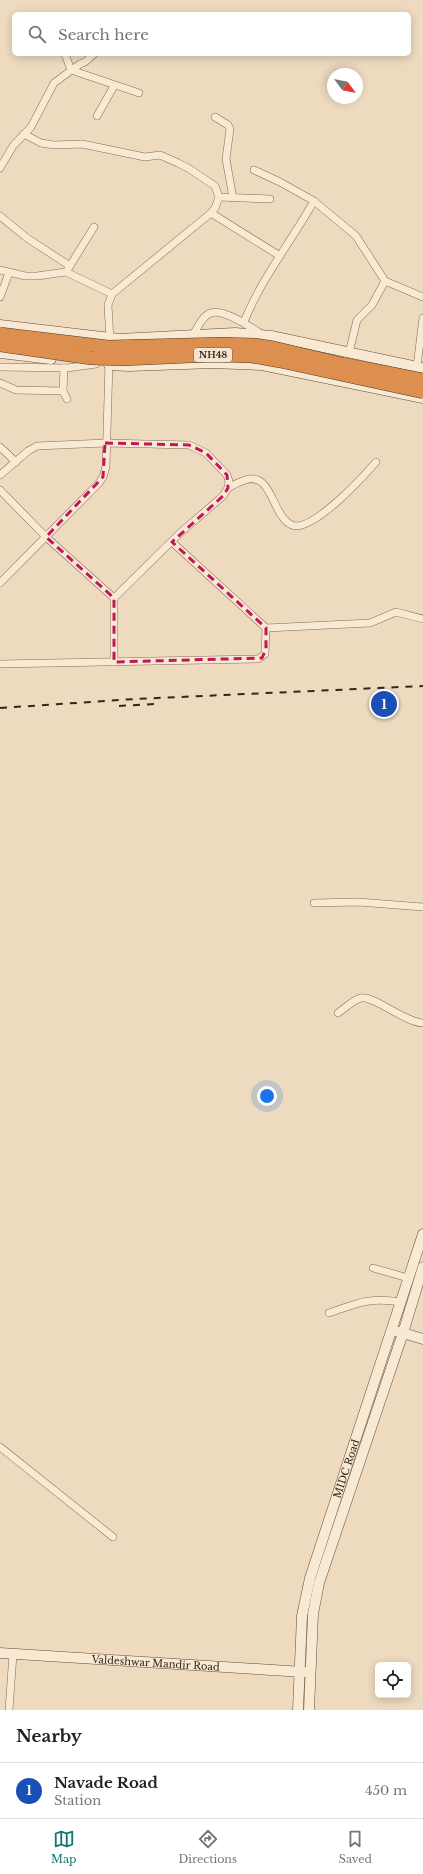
<!DOCTYPE html>
<style>
body{margin:0;font-family:"Libre Baskerville",serif;background:#f6f6f6;color:#222}
.controls{position:absolute;right:12px;bottom:12px;display:grid;overflow:hidden;border-radius:6px;box-shadow:0 2px 10px #0003}
.controls button{width:36px;height:36px;display:grid;place-items:center;padding:0;border:0;border-bottom:1px solid #e0e0e0;background:#fff;color:#222;font:20px sans-serif}
.compass{position:absolute;left:327px;top:68px;width:36px;height:36px;border-radius:50%;background:#fff;box-shadow:0 2px 10px #0003;rotate:122deg}
.you{position:absolute;left:267px;top:1096px;width:14px;height:14px;margin:-10px;border:3px solid #fff;border-radius:50%;background:#1a73e8;box-shadow:0 0 0 6px #1a73e833}
.badge{display:grid;place-items:center;width:26px;height:26px;border-radius:50%;background:#0f766e;color:#fff;font-size:13px;font-weight:700}
.pin{position:absolute;translate:-50% -50%;border:2px solid #fff;box-shadow:0 1px 4px #0006}
.list{margin:0;padding:0;list-style:none}
h2{display:flex;justify-content:space-between;align-items:center;height:52px;margin:0;padding:0 16px;font-size:17px}
h2 small{font-size:13px;font-weight:400;color:#767676}
.list li{display:grid;grid-template-columns:26px 1fr auto;gap:12px;align-items:center;box-sizing:border-box;height:56px;padding:0 16px;border-top:1px solid #e0e0e0}
.list b{display:block;font-size:15px;white-space:nowrap}
.list p{margin:0;font-size:13px;white-space:nowrap;color:#767676}
.list em{font-size:13px;font-style:normal;color:#767676}
.icon{flex:none;width:22px;height:22px;fill:none;stroke:currentColor;stroke-width:2;stroke-linecap:round;stroke-linejoin:round}
.map{position:relative;flex:none;width:423px;height:1710px;overflow:hidden}
.search{position:absolute;background:#fff;box-shadow:0 2px 10px #0003;left:12px;right:12px;top:12px;height:44px;display:flex;align-items:center;gap:10px;box-sizing:border-box;padding:0 14px;border-radius:6px;color:#767676;font-size:15px}
.sheet{height:108px;background:#fff}
nav{display:flex;justify-content:space-around;align-items:center;box-sizing:border-box;height:56px;border-top:1px solid #e0e0e0;background:#fff;font-size:11px;color:#767676}
nav a{display:grid;justify-items:center;gap:2px}
nav .on{color:#0f766e}
.map>svg:first-child{display:block}
.lines{fill:none;stroke-linecap:round;stroke-linejoin:round}
.street-casing{stroke:#856b57;stroke-width:8}
.secondary-casing{stroke:#674c3b;stroke-width:11}
.street{stroke:#f8e9d2;stroke-width:7}
.secondary{stroke:#f8e9d2;stroke-width:10}
.rail{stroke:#35251c;stroke-width:2;stroke-dasharray:7 7;stroke-linecap:butt}
.highway-bridge-casing{stroke:#533a2c;stroke-width:14;stroke-linecap:butt}
.highway-bridge{stroke:#dd8f4f;stroke-width:13}
.marked{fill:none;stroke:#c2185b;stroke-width:3;stroke-dasharray:8 5;stroke-linejoin:round}
.labels{text-anchor:middle;stroke-width:3;stroke-linejoin:round;paint-order:stroke}
.shield{fill:#f5e5ce;stroke:#6f5f51;stroke-width:1}
.shield-label{font-size:9px;font-weight:bold;fill:#35251c}
.street-label{font-size:10px;fill:#35251c;stroke:#f5e5ce}
</style>
<div class="map">
<svg width="423" height="1710" viewBox="0 0 423 1710">
<rect width="100%" height="100%" fill="#eddabf"/>
<g class="lines">
<defs>
<g id="street">
<polyline points="65,54 71,70 139,93"/>
<polyline points="97,116 114,86"/>
<polyline points="215,117 228,125 230,129 226,159 233,198"/>
<polyline points="24,134 41,143 54,145 82,144 145,157 160,155 178,163 188,168 215,186 219,197 215,208 211,213 112,294 108,305 110,341"/>
<polyline points="0,168 13,146 31,127 54,83 80,64 85,62 94,54"/>
<polyline points="254,170 280,182 314,201 356,236 385,281 423,297"/>
<polyline points="219,197 270,199"/>
<polyline points="211,213 280,256"/>
<polyline points="0,216 27,238 70,266"/>
<polyline points="68,269 94,227"/>
<polyline points="0,270 25,276 37,276 66,272 112,294"/>
<polyline points="0,297 9,273"/>
<path d="M244 322C261 279 291 242 314 201"/>
<path d="M193 335C197 328 203 315 211 313 223 308 252 328 263 335"/>
<polyline points="349,353 357,320 372,305 385,281"/>
<polyline points="417,366 423,318"/>
<polyline points="0,367 67,368 96,364"/>
<polyline points="64,368 63,391 67,399"/>
<polyline points="0,383 16,390 63,391"/>
<polyline points="0,447 16,462"/>
<polyline points="0,475 28,451 37,446 105,443 189,445 206,453 227,475 229,481 228,488 223,496 180,533 114,598 114,662"/>
<path d="M228 488C233 485 239 482 245 480 273 471 271 516 292 525 312 533 363 477 376 462"/>
<polyline points="0,490 46,537 114,598"/>
<polyline points="172,542 266,628 370,623 396,612 423,619"/>
<polyline points="0,583 99,483 103,477 106,467 109,362"/>
<polyline points="0,664 258,659 265,654 266,628"/>
<polyline points="314,903 358,902 423,907"/>
<path d="M338 1013C345 1008 353 1000 361 998 373 995 404 1022 423 1023"/>
<polyline points="373,1268 408,1278"/>
<path d="M329 1313C358 1303 369 1297 401 1302"/>
<polyline points="0,1447 113,1537"/>
<polyline points="9,1710 13,1654"/>
</g>
<g id="secondary">
<polyline points="0,325 119,339 235,333 271,336 423,368"/>
<polyline points="0,353 51,359"/>
<polyline points="109,365 129,366 213,363 262,365 423,398"/>
<polyline points="396,1331 423,1339"/>
<path id="s1" d="M0 1653 304 1672"/>
<path id="s2" d="M298 1710 302 1616 310 1578 423 1234"/>
<polyline points="309,1710 313,1614 319,1583 403,1333 423,1267"/>
</g>
</defs>
<use href="#street" class="street-casing"/>
<use href="#secondary" class="secondary-casing"/>
<use href="#street" class="street"/>
<use href="#secondary" class="secondary"/>
<g class="rail">
<polyline points="119,706 155,704"/>
<polyline points="0,708 135,699 423,686"/>
</g>
<defs>
<g id="highway-bridge">
<polyline points="0,334 108,347 222,344 255,345 274,348 342,364 423,380"/>
<polyline points="0,345 91,358 123,359 213,355 251,356 280,361 423,392"/>
</g>
</defs>
<use href="#highway-bridge" class="highway-bridge-casing"/>
<use href="#highway-bridge" class="highway-bridge"/>
</g>
<path class="marked" d="M105 443 189 445 206 453 227 475 228 488 223 496 172 542 266 628V649L262 658 114 662V598L46 537 103 477Z"/>
<g class="labels">
<rect class="shield" x="194" y="348" width="38" height="14" rx="3"/>
<g class="shield-label">
<text x="213" y="358">NH48</text>
</g>
<g class="street-label">
<text dy="4" stroke="none"><textPath href="#s2" startOffset="248">MIDC Road</textPath></text>
<text dy="4" stroke="none"><textPath href="#s1" startOffset="156">Valdeshwar Mandir Road</textPath></text>
</g>
</g>
</svg>
<div class="controls">
<button><svg class="icon" aria-label="locate" viewBox="0 0 24 24"><circle cx="12" cy="12" r="6"/><path d="M12 2v4M12 18v4M2 12h4M18 12h4"/></svg></button>
</div>
<svg class="compass" viewBox="-18 -18 36 36"><path d="M0-13l5 13h-10z" fill="#e53935"/><path d="M0 13l5-13h-10z" fill="#767676"/></svg>
<div class="you"></div>
<div class="pin badge" style="left:384px;top:704px;background:#1a4fb4">1</div>
<div class="search"><svg class="icon" aria-label="search" viewBox="0 0 24 24"><circle cx="10" cy="10" r="6"/><path d="M15 15l6 6"/></svg>Search here</div>
</div>
<section class="sheet">
<h2>Nearby<small></small></h2>
<ul class="list">
<li><span class="badge" style="background:#1a4fb4">1</span><div><b>Navade Road</b><p>Station</p></div><em>450 m</em></li>
</ul>
</section>
<nav>
<a class="on"><svg class="icon" aria-label="map" viewBox="0 0 24 24"><path d="M3 6l6-2 6 2 6-2v14l-6 2-6-2-6 2zM9 4v14M15 6v14"/></svg>Map</a>
<a><svg class="icon" aria-label="directions" viewBox="0 0 24 24"><path d="M12 3l9 9-9 9-9-9zM9 14v-3h6M13 9l2 2-2 2"/></svg>Directions</a>
<a><svg class="icon" aria-label="saved" viewBox="0 0 24 24"><path d="M7 4h10v16l-5-4-5 4z"/></svg>Saved</a>
</nav>
